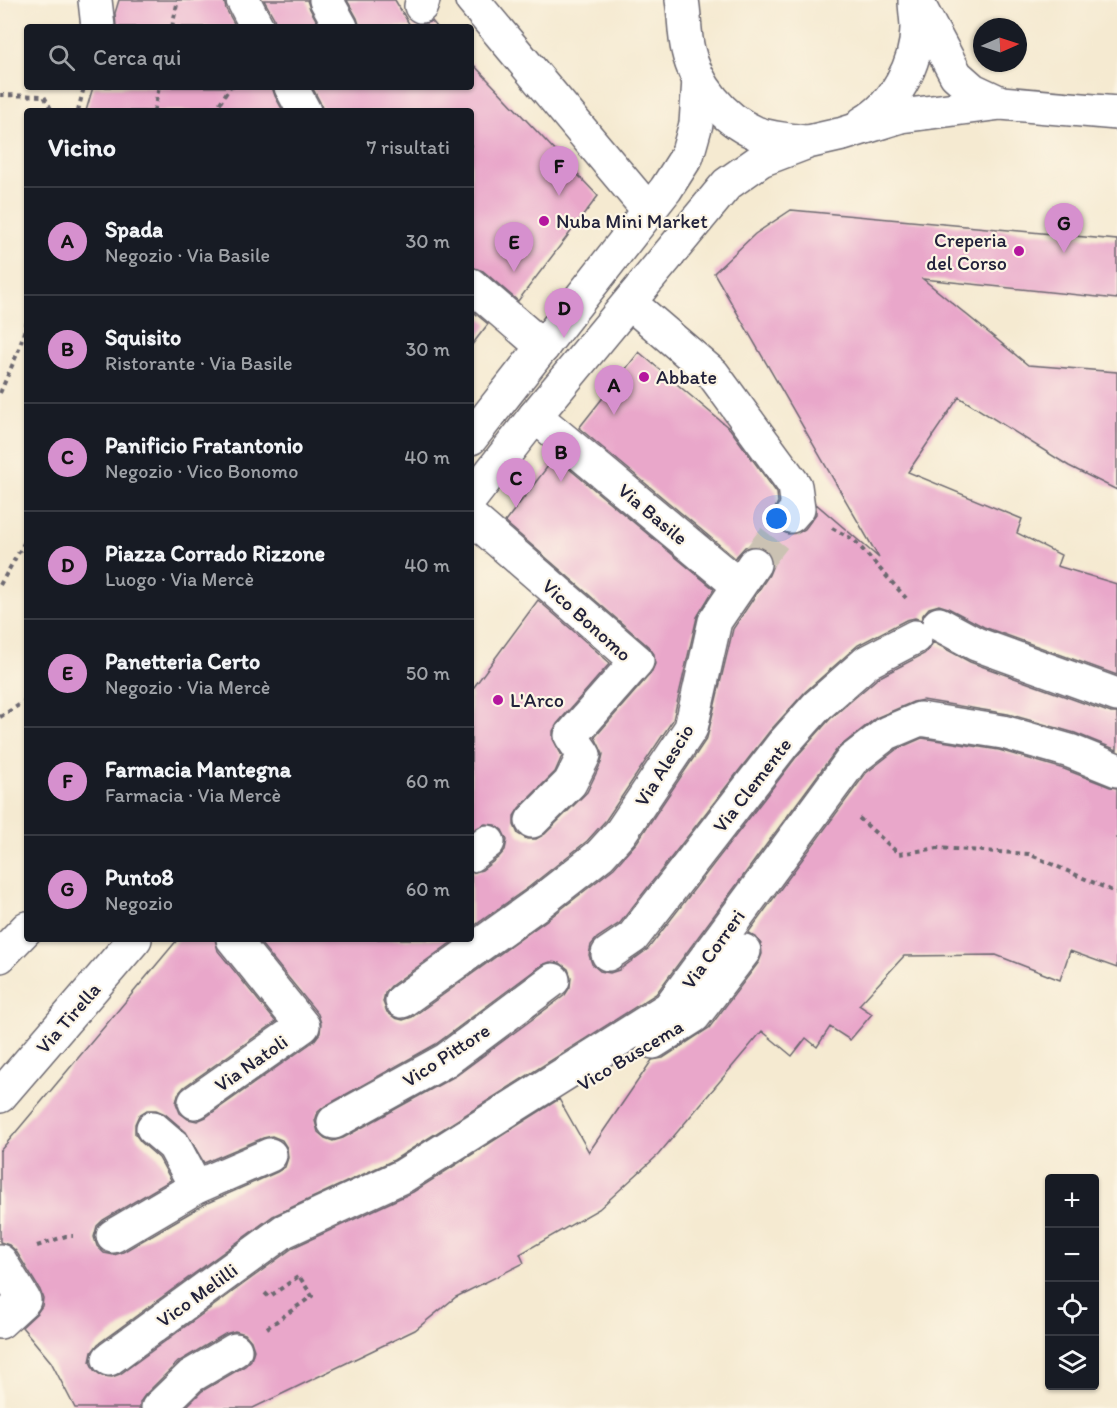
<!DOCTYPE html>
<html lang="it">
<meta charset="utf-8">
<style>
body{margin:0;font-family:Itim,sans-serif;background:#20242c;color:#f1f3f6}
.controls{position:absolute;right:18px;bottom:18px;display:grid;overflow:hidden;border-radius:6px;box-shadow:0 2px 4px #0004}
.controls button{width:54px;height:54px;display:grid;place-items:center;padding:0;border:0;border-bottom:2px solid #363941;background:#171b24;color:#f1f3f6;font:30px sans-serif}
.compass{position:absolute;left:973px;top:18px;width:54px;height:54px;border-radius:50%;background:#171b24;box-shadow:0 2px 4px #0004;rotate:87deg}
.you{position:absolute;left:777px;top:519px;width:21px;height:21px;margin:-15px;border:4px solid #fff;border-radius:50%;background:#1a73e8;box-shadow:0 0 0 9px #1a73e833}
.badge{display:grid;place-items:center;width:39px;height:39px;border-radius:50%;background:#d690ce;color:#111;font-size:20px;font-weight:700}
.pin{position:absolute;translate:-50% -50px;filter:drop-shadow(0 2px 3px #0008)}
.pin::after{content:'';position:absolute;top:32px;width:21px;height:18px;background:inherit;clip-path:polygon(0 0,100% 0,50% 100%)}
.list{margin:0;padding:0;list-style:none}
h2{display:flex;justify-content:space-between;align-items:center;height:78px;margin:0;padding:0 24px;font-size:26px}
h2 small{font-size:20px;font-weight:400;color:#9ea1a6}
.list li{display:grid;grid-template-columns:39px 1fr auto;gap:18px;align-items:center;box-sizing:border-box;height:108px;padding:0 24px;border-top:2px solid #363941}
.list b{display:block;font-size:22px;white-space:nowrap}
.list p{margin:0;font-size:20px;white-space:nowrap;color:#9ea1a6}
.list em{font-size:20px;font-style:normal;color:#9ea1a6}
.icon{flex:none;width:33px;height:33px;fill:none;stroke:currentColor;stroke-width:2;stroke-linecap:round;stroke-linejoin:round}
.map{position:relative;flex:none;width:1117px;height:1408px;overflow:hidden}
.search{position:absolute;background:#171b24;box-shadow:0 2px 4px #0004;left:24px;top:24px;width:450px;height:66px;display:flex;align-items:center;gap:15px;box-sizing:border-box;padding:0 21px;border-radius:6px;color:#9ea1a6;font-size:22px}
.panel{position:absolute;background:#171b24;box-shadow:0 2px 4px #0004;left:24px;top:108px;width:450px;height:834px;border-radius:6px}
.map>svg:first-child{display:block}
.building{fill:#e9a7ca;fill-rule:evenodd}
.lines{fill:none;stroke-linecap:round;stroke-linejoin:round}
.street-tunnel{stroke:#cbc2b3;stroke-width:33;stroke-dasharray:33 16;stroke-linecap:butt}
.street-casing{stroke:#6c6870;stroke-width:36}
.secondary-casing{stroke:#6c6870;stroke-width:36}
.path{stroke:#6c6870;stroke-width:4;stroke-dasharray:4.5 4.5;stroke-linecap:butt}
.street{stroke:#fff;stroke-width:33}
.secondary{stroke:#fff;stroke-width:33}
.poi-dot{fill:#b5179e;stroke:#fcf5e5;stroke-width:2}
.labels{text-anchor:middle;stroke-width:4.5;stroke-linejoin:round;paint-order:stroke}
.poi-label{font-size:20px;fill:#22223b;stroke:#fcf5e5;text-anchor:start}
.street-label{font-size:20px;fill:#22223b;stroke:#fcf5e5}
</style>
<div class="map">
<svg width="1117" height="1408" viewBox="0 0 1117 1408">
<rect width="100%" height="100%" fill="#fcf5e5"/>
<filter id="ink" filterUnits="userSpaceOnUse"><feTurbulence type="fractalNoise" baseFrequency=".0167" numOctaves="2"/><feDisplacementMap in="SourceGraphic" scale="12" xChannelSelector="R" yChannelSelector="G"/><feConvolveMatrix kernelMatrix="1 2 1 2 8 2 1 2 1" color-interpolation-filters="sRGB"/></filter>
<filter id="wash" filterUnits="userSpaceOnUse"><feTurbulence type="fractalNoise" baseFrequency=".008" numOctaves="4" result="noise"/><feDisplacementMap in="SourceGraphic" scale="24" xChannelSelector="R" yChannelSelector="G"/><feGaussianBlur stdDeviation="1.35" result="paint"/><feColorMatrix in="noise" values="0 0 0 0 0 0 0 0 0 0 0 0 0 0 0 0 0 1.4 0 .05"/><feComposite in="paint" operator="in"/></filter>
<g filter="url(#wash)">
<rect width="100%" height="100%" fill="#f5ead1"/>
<g id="blocks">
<g class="building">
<polygon points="119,0 224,0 226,9 236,27 116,27 115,13"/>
<polygon points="264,0 307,0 310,9 320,27 276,27 274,18"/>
<polygon points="347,0 395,0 411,27 360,27 357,18"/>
<polygon points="432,21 437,27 412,27 415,24 424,24"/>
<polygon points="471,62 598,196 518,301 483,271 471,267 471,111 323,111 320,102 312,87 471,87"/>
<polygon points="93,87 272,87 275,96 283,111 86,111"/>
<path d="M791 210 1117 240V299L923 279 1028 365 1117 372V490L1069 466 959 397 908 472 1022 519 1017 533 1061 555 1057 566 1117 584V675L984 627 948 608 939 605 929 608 923 615 921 620 915 618 906 620 858 645 805 692 769 732 620 923 597 938 591 945 589 955 592 964 600 971 610 973 619 970 648 949 797 756 830 719 878 678 924 654 930 648 933 642 970 662 1111 713H1117V750L1075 733 1008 714 923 700 913 702 876 718 837 749 656 994 394 1160 273 1216 98 1344 92 1352 90 1362 94 1370 102 1376 112 1377 120 1374 294 1247 413 1192 559 1099 589 1152 652 1060 663 1058 709 1028 759 962 762 954 761 944 756 937 748 933 866 773 897 749 922 738 999 750 1064 769 1110 787 1117 788V968L1070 951 1060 980 996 955 904 956 859 1005 872 1014 850 1040 830 1027 817 1047 806 1038 792 1056 762 1031 658 1155 599 1209 520 1254 524 1263 456 1297 415 1330 253 1408H185L202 1391 245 1366 251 1360 254 1350 251 1341 245 1334 235 1331 225 1334 178 1362 145 1395 140 1402V1408H75L51 1362 22 1327 37 1313 42 1306 43 1298 40 1290 16 1251 9 1245 0 1242V1151L178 939H215L218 951 276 1022 184 1087 178 1094 176 1103 180 1113 188 1119 197 1121 206 1117 314 1041 320 1033 321 1023 318 1014 257 939H456L391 986 385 993 383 1002 387 1012 395 1018 403 1020 412 1017 551 917 614 868 637 842 707 738 733 629 769 575 773 565 771 556 765 549 756 545 745 547 735 558 579 428 639 352 730 429 777 493 778 502 773 513 774 523 779 530 788 534 798 533 805 529 816 514V504L879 558 714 273 755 234ZM550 962 560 963 568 969 571 977 570 987 565 995 457 1075 343 1138 333 1141 325 1138 318 1132 315 1121 318 1112 325 1106 436 1044 542 965ZM156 1110 165 1114 186 1132 204 1163 263 1138 272 1136 282 1140 287 1148 288 1158 285 1167 277 1172 205 1204 123 1252 114 1255 104 1253 97 1246 94 1237 97 1226 103 1220 171 1180 159 1158 141 1142 135 1134V1124L139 1115 147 1110Z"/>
<polygon points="471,310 488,324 471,346"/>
<polygon points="555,457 714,589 697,617 673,720 606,820 587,841 529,887 471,928 471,873 482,870 499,857 505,850 507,840 502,830 495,825 485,824 471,831 471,691 538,600 610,663 557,724 553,731 553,739 562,756 555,772 519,808 514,816 514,825 518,834 527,839 536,839 545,834 587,792 601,763 603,754 595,737 651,673 655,664 654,654 649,647 505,522"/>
</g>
</g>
</g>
<g filter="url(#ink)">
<use href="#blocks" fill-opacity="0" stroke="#6c6870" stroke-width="1.5"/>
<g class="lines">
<polyline class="street-tunnel" points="754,564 791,516"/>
<defs>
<g id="street">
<polyline points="95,0 98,27"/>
<polyline points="243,0 257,27"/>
<polyline points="326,0 341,27"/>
<polyline points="472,0 649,211"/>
<polyline points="421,6 423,0"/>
<polyline points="291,87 304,111"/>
<polyline points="471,285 543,347"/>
<polyline points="630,303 713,374 795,486 798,508 791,516"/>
<polyline points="535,416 738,585"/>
<polyline points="471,517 637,661 571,736 584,755 570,783 532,821"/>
<polyline points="939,624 976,644 1117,695"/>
<polyline points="471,855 488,842"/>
<polyline points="608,954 633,937 783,744 817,706 867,662 915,637"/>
<polyline points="402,1001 540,902 600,855 621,832 691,728 715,621 754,564"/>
<polyline points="653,1042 694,1016 744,951"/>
<polyline points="0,1096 135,939"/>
<polyline points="195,1102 303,1026 233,939"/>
<polyline points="334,1122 446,1060 553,980"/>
<polyline points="153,1128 174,1146 196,1187"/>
<polyline points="113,1236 196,1187 270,1155"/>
<polyline points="0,1261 24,1300 0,1322"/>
<polyline points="109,1359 284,1231 403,1176 669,1008 852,760 887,733 920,719 1003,732 1070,751 1117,770"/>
<polyline points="158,1408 191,1376 235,1350"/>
</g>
<g id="secondary">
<path d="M682 0C685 17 684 34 688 50 696 86 723 119 756 133 772 139 789 140 806 142"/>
<polyline points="917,2 956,75 973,90 1001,103"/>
<path d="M863 123C894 106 917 64 917 28 917 19 915 9 915 0"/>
<polyline points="471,438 666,189 687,156 696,124 699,79"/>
<polyline points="471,498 535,416 727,184 761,160 808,142 843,134 901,116 1001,103 1117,113"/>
<polyline points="0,956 27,928"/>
</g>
</defs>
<use href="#street" class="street-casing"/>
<use href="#secondary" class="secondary-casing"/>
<g class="path">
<polyline points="172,27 178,0"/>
<polyline points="0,95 44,96 52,111"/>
<polyline points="78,111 84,87"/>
<polyline points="154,111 159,87"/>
<polyline points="215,111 230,87"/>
<polyline points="0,393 18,352 27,322"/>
<polyline points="832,528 854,540 906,598"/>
<polyline points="0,585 27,538"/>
<polyline points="0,717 27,700"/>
<polyline points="859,818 899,854 938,848 1029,854 1117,893"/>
<polyline points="37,1246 66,1236 73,1236"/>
<polyline points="265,1293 269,1297 299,1276 312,1296 267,1328"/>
</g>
<use href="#street" class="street"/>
<use href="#secondary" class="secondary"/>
</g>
</g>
<g class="poi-dot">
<circle cx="544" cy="221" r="6"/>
<circle cx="1019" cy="251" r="6"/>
<circle cx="644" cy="377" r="6"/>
<circle cx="498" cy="700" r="6"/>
</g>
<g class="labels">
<g class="poi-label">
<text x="556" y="228">Nuba Mini Market</text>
<text x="1007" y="247" text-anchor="end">Creperia<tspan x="1007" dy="23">del Corso</tspan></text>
<text x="656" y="384">Abbate</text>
<text x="510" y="707">L'Arco</text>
</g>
<g class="street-label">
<text transform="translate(653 514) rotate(40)" y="7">Via Basile</text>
<text transform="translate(587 620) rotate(42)" y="7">Vico Bonomo</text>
<text transform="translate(664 765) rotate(-58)" y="7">Via Alescio</text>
<text transform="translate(752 785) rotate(-52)" y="7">Via Clemente</text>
<text transform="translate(713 949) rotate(-54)" y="7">Via Correri</text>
<text transform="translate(68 1018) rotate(-49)" y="7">Via Tirella</text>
<text transform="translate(446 1055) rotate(-33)" y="7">Vico Pittore</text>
<text transform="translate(630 1055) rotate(-31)" y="7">Vico Buscema</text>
<text transform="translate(251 1063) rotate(-35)" y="7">Via Natoli</text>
<text transform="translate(197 1295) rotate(-36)" y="7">Vico Melilli</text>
</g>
</g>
</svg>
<div class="controls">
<button>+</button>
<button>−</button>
<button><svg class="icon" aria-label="locate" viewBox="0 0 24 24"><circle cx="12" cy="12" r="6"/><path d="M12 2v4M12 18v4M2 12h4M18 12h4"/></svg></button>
<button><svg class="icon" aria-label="layers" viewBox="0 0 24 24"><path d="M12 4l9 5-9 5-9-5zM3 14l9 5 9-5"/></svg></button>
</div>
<svg class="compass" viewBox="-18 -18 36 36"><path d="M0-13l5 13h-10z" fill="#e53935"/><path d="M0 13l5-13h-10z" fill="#9ea1a6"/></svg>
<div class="you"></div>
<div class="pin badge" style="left:614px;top:415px">A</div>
<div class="pin badge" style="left:561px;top:482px">B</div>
<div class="pin badge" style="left:516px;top:508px">C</div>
<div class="pin badge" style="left:564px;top:338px">D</div>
<div class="pin badge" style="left:514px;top:272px">E</div>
<div class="pin badge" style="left:559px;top:196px">F</div>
<div class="pin badge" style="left:1064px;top:253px">G</div>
<div class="search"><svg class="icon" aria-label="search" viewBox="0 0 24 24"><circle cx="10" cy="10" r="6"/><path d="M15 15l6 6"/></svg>Cerca qui</div>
<section class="panel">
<h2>Vicino<small>7 risultati</small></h2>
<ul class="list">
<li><span class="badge">A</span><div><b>Spada</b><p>Negozio · Via Basile</p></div><em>30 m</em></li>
<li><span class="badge">B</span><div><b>Squisito</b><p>Ristorante · Via Basile</p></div><em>30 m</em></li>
<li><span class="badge">C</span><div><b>Panificio Fratantonio</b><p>Negozio · Vico Bonomo</p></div><em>40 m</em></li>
<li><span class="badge">D</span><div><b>Piazza Corrado Rizzone</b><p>Luogo · Via Mercè</p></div><em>40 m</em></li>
<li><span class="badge">E</span><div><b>Panetteria Certo</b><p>Negozio · Via Mercè</p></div><em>50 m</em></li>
<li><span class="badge">F</span><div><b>Farmacia Mantegna</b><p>Farmacia · Via Mercè</p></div><em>60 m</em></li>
<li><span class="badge">G</span><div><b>Punto8</b><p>Negozio</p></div><em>60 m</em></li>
</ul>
</section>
</div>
